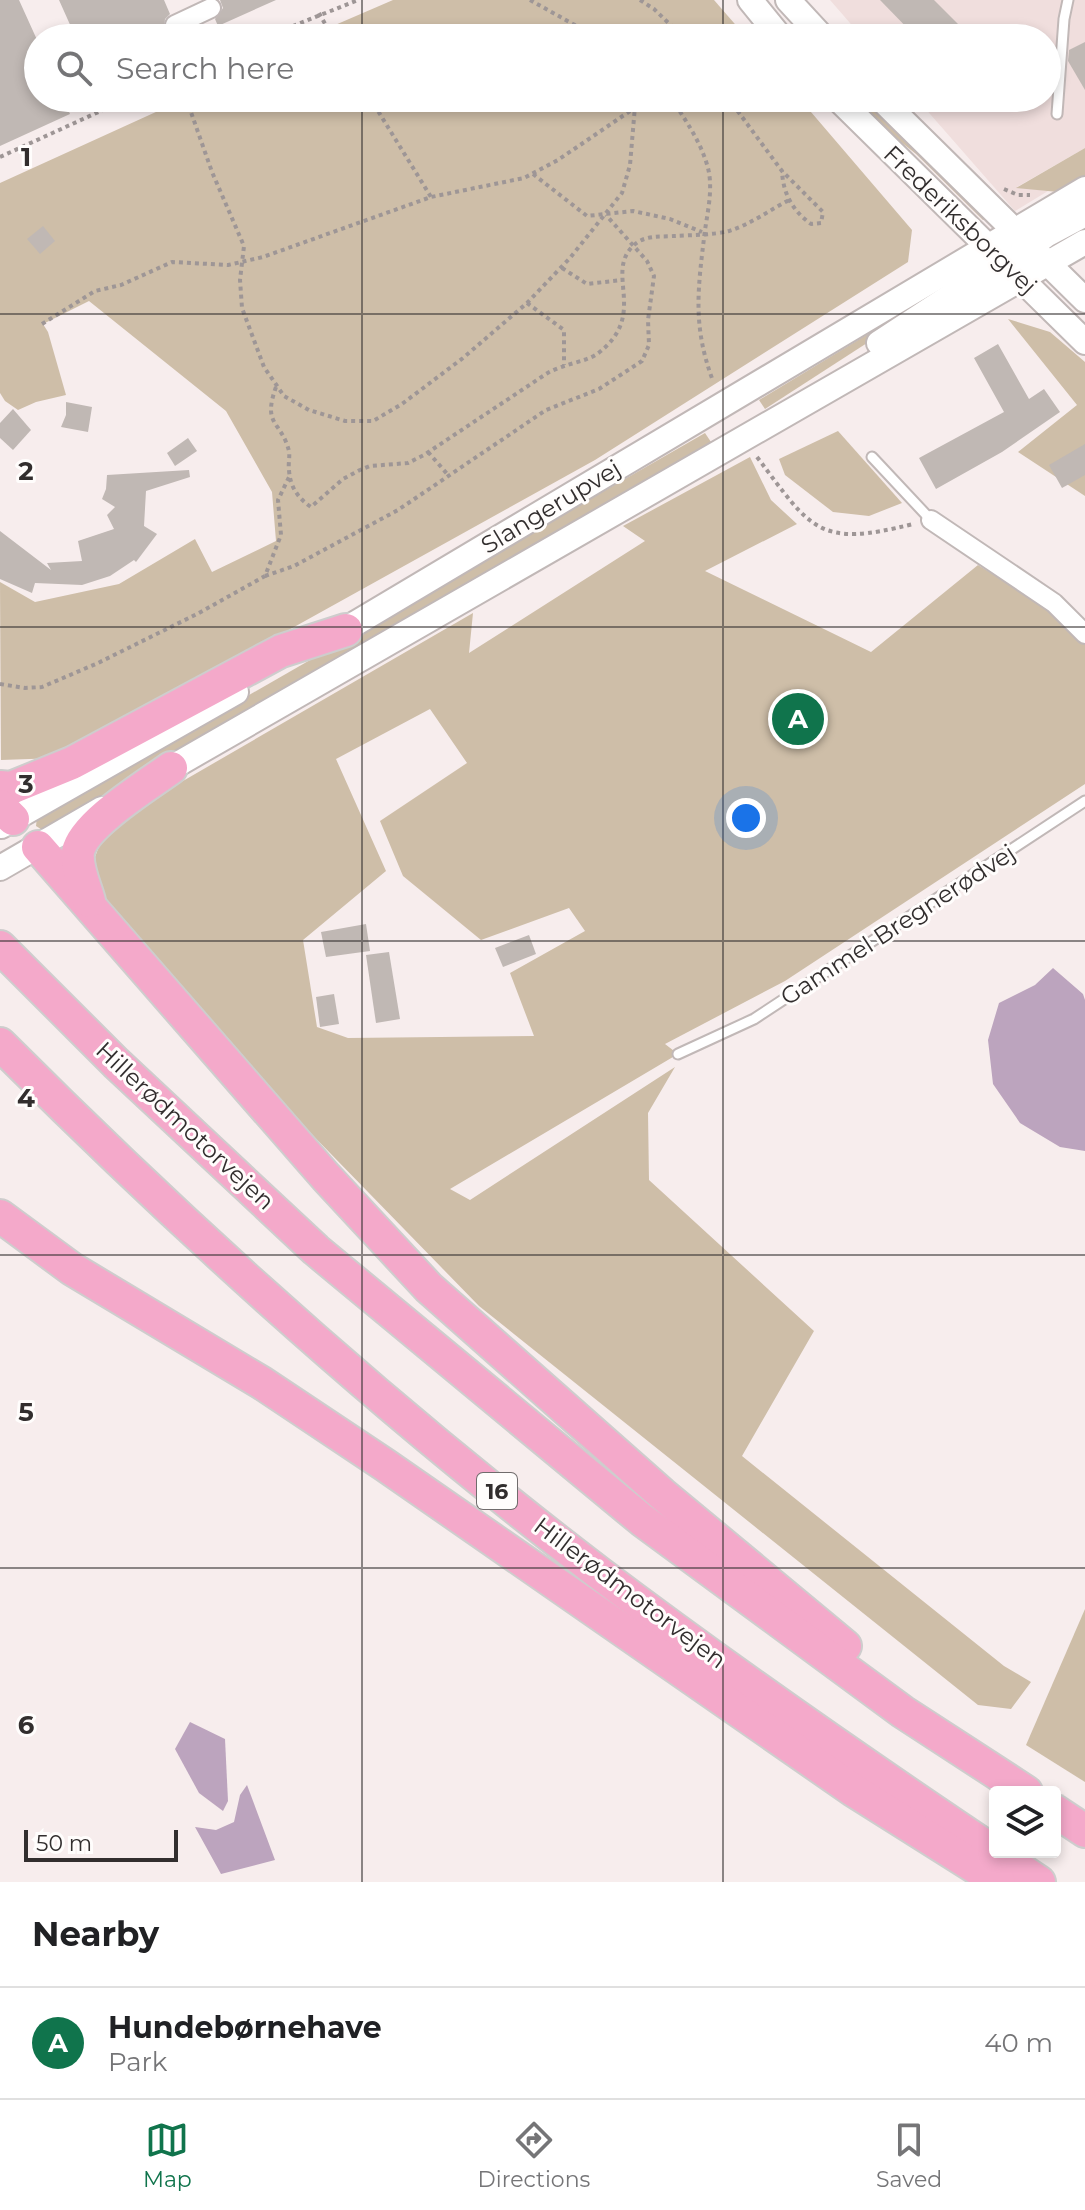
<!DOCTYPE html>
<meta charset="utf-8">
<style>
body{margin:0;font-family:Montserrat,sans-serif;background:#f6f6f6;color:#202124}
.controls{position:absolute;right:24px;bottom:24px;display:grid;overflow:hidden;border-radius:8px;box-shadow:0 4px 12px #0003}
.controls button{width:72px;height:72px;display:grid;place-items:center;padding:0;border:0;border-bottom:2px solid #e0e0e0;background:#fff;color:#202124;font:40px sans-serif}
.scale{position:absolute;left:24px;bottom:20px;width:154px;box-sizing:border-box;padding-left:8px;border:4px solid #322e2e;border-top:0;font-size:22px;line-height:28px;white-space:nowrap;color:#322e2e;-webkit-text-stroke:6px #fffdfc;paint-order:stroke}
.you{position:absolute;left:746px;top:818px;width:28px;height:28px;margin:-20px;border:6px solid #fff;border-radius:50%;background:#1a73e8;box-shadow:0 0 0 12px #1a73e833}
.badge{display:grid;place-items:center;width:52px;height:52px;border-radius:50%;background:#10744c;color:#fff;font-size:26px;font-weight:700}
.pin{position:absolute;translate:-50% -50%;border:4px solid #fff;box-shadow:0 2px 8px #0006}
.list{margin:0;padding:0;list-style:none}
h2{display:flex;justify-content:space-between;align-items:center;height:104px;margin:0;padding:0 32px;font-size:34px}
h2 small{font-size:26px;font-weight:400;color:#757577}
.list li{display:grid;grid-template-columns:52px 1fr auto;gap:24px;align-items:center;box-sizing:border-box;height:112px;padding:0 32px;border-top:2px solid #e0e0e0}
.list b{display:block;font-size:30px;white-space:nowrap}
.list p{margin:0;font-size:26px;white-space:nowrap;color:#757577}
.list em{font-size:26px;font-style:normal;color:#757577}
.icon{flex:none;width:44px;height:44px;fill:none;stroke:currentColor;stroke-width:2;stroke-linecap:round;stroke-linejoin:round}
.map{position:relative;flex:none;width:1085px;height:1882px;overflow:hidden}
.search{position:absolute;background:#fff;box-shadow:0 4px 12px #0003;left:24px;right:24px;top:24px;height:88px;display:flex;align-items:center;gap:20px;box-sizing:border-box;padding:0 28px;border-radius:44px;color:#757577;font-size:30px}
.sheet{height:216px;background:#fff}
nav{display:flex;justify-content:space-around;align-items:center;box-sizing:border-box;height:112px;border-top:2px solid #e0e0e0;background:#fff;font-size:22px;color:#757577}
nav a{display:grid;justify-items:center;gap:4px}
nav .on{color:#10744c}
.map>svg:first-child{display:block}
.built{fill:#f0dedd}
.green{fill:#cebea8;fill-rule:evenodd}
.water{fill:#bca4be}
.building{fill:#c0b8b4}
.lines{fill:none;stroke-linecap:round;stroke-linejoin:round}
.lane-casing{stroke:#c1b8b7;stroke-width:13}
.street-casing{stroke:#c1b8b7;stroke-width:22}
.secondary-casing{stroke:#c1b8b7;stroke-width:28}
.highway-casing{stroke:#cecdcd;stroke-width:36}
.path{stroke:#9e9696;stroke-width:4;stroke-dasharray:4 4;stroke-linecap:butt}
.lane{stroke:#fff;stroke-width:9}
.street{stroke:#fff;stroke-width:18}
.secondary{stroke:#fff;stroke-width:24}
.highway{stroke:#f4a9ca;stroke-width:32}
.grid{fill:none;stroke:#322e2e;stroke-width:2;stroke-opacity:0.55}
.labels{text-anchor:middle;stroke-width:6;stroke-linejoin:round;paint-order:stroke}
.shield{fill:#fffdfc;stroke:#706c6c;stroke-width:2}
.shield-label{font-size:22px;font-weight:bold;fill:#322e2e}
.street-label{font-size:24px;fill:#322e2e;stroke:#fffdfc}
.grid-label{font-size:26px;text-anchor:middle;font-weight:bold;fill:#322e2e;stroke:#fffdfc;stroke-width:6;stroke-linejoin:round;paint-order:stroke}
</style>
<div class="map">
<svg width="1085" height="1882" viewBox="0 0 1085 1882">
<rect width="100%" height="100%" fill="#f7eded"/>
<polygon class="built" points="830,0 1085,0 1085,148 1017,187 1048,191 1015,211 916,98 1047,98 1047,38 863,38"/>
<g class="green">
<polygon points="393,0 714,0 747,38 305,38"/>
<polygon points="180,98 799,98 912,230 908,262 595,460 58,758 1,760 0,582 35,602 119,584 195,539 212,572 276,541 272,492 226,411 89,301 43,324 48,332 66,395 36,402 18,410 5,401 0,393 0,183 180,101"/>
<polygon points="846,98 871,98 987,218 983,220 916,154"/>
<polygon points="1085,148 1085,177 1058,192 1016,188"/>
<polygon points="972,271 935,299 765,409 759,400"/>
<polygon points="1008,319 1050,332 1085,362 1085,496 1018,452 1077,405"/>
<polygon points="838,431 902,503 869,516 833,512 785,475 779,459"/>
<polygon points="705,433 711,442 129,783 44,831 36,826 37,817"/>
<path d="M750 457 771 500 797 524 705 571 871 652 978 565 1051 610 1085 644V784L785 981 665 1044 678 1054 450 1189 470 1200 675 1067 648 1113 649 1180 814 1331 742 1456 1004 1666 1031 1682 1011 1709 978 1705 479 1306 294 1116 102 896 92 865 107 825 473 613 469 653 645 541 623 526ZM430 709 467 763 380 821 403 876 481 940 569 908 585 931 510 973 534 1036 348 1038 317 1027 303 940 386 871 336 759Z"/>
<polygon points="1085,1609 1085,1782 1026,1745"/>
</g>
<g class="water">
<polygon points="1053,968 1083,994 1085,1000 1085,1151 1060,1147 1020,1123 993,1084 988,1040 999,1003 1035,985"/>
<polygon points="190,1722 225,1739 228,1801 223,1811 199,1793 175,1749"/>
<polygon points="247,1785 275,1860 221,1874 195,1827 216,1830 234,1822 240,1795"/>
</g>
<g class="building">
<polygon points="0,0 19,0 38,42 38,98 63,98 70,114 0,146"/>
<polygon points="59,0 164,0 170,14 165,19 164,29 169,35 181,38 76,38"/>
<polygon points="220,0 276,0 218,26 215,19 223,8"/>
<polygon points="880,0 934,0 972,38 917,38"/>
<polygon points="1085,42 1085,90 1068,61 1069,50"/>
<polygon points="43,226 55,241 40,254 27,239"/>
<polygon points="998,344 1029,399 1044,389 1060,412 1002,452 936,489 919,458 1004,412 974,358"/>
<polygon points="66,402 92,407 88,432 61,427 66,415"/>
<polygon points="13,409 31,430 13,450 0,438 0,423"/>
<polygon points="188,438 197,451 175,466 167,453"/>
<polygon points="1085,444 1085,475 1062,488 1049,465"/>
<polygon points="189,470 190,477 146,491 144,526 157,534 136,562 134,560 110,576 82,585 35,583 32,593 0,579 0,531 51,570 47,563 82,561 78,541 114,529 107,515 115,507 102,499 106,489 107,475"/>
<polygon points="366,924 370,951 326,957 321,932"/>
<polygon points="529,935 536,954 503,967 495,948"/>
<polygon points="389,952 400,1019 376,1023 366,955"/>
<polygon points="334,994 339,1024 320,1027 316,997"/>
</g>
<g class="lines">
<defs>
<g id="lane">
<polyline points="1057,114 1064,19 1068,0"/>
<polyline points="872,457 931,520"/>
<polyline points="678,1054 754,1019 1085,801"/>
</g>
<g id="street">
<polyline points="175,25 211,8"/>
<polyline points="931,520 1054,603 1085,634"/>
</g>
<g id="secondary">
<polyline points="750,0 781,38"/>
<polyline points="788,0 823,38"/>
<polyline points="837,98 1085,342"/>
<polyline points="880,98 1085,300"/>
<polyline points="1020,255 1046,235 1085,214"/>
<polyline points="879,343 966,286 1005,264 1014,253"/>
<polyline points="331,638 1085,189"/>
<polyline points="157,776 1085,242"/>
<polyline points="1,826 236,692"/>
<polyline points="0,868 102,809"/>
</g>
<g id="highway">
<polyline points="0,787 11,788 72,763 281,651 346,630"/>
<polyline points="0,806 13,819"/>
<polyline points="38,847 326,1177 429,1288 662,1494 845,1646"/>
<path d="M89 901C85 886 76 868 78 852 83 824 148 785 171 768"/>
<polyline points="0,947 116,1063 316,1250 642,1520 903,1712 1026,1792"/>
<path d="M0 1044C187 1231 389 1413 599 1573 742 1681 890 1783 1039 1882"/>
<polyline points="0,1216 72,1269 262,1383 385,1465 853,1790 999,1882"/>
<polyline points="1055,1811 1085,1831"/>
</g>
</defs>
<use href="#lane" class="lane-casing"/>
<use href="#street" class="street-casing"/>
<use href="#secondary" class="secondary-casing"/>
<use href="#highway" class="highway-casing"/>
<g class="path">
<polyline points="530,0 598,38"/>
<polyline points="640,0 654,9 684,38"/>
<polyline points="319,13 333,38"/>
<polyline points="263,38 358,0"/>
<polyline points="186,98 212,172 244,246 240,280 242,308 264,367 284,396 309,410 345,421 373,421 402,404 463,358 527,303 570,258 622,193 630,165 635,106"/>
<polyline points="370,98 431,197"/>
<path d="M671 98C686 121 701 142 708 168 713 188 708 210 705 230 698 288 692 325 713 381"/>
<path d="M728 98 782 171 823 212 821 223 811 224C793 211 783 194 782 171"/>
<polyline points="0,157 129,98"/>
<polyline points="533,174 587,216 633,211 670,219 702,232"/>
<polyline points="1004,189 1018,195 1030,195"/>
<polyline points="562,268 587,284 622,280"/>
<polyline points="527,303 564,330 564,365"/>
<polyline points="42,324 95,291 121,285 172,262 228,265 263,257 431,197 524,178 558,160 633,109 641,98"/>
<path d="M276 387C262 426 281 420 289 451 290 458 288 464 289 470 290 487 298 498 311 507L343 479 360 470 370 466 408 463 424 455 546 374C562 364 586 362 597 354 650 315 603 273 634 245 645 235 659 237 674 236 690 235 714 235 729 231 749 225 770 210 789 200"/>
<polyline points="428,452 449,476"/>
<path d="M757 457C812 530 818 548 913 524"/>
<polyline points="265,576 294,566 398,510 546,410 599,389 642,361 649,345 648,320 654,276 647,261 606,215"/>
<polyline points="0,684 25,688 42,687 98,663 199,613 265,576 281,535 278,500 290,475"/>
</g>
<use href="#lane" class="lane"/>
<use href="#street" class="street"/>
<use href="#secondary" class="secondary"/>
<use href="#highway" class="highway"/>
</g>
<path class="grid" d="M362 0V38M723 0V38M362 98V1882M723 98V1882M0 314H1085M0 627H1085M0 941H1085M0 1255H1085M0 1568H1085"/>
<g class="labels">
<rect class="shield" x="477" y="1473" width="40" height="36" rx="6"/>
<g class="shield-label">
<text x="497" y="1499">16</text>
</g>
<g class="street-label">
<text transform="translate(960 220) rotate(44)" y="8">Frederiksborgvej</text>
<text transform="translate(551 507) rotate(-31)" y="8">Slangerupvej</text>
<text transform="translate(898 925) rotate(-33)" y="8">Gammel Bregnerødvej</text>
<text transform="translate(185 1126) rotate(43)" y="8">Hillerødmotorvejen</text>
<text transform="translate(630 1593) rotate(37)" y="8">Hillerødmotorvejen</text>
</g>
</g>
<g class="grid-label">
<text x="26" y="166">1</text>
<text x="26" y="480">2</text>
<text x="26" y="793">3</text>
<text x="26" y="1107">4</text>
<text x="26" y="1421">5</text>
<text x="26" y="1734">6</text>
</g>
</svg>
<div class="controls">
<button><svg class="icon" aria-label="layers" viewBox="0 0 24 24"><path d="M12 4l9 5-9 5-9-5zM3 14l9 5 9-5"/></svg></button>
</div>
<div class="scale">50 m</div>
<div class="you"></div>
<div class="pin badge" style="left:798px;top:719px">A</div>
<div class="search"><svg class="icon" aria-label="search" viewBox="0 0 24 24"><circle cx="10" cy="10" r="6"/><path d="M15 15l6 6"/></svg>Search here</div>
</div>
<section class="sheet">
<h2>Nearby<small></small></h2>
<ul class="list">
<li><span class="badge">A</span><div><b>Hundebørnehave</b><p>Park</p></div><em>40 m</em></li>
</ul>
</section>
<nav>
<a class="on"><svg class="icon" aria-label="map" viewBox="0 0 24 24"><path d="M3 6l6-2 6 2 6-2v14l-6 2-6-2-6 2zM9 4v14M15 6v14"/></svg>Map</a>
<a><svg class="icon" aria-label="directions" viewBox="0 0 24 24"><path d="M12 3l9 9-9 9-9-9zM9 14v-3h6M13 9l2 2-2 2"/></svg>Directions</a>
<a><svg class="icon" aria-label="saved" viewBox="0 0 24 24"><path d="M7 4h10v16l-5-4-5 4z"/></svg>Saved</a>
</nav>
